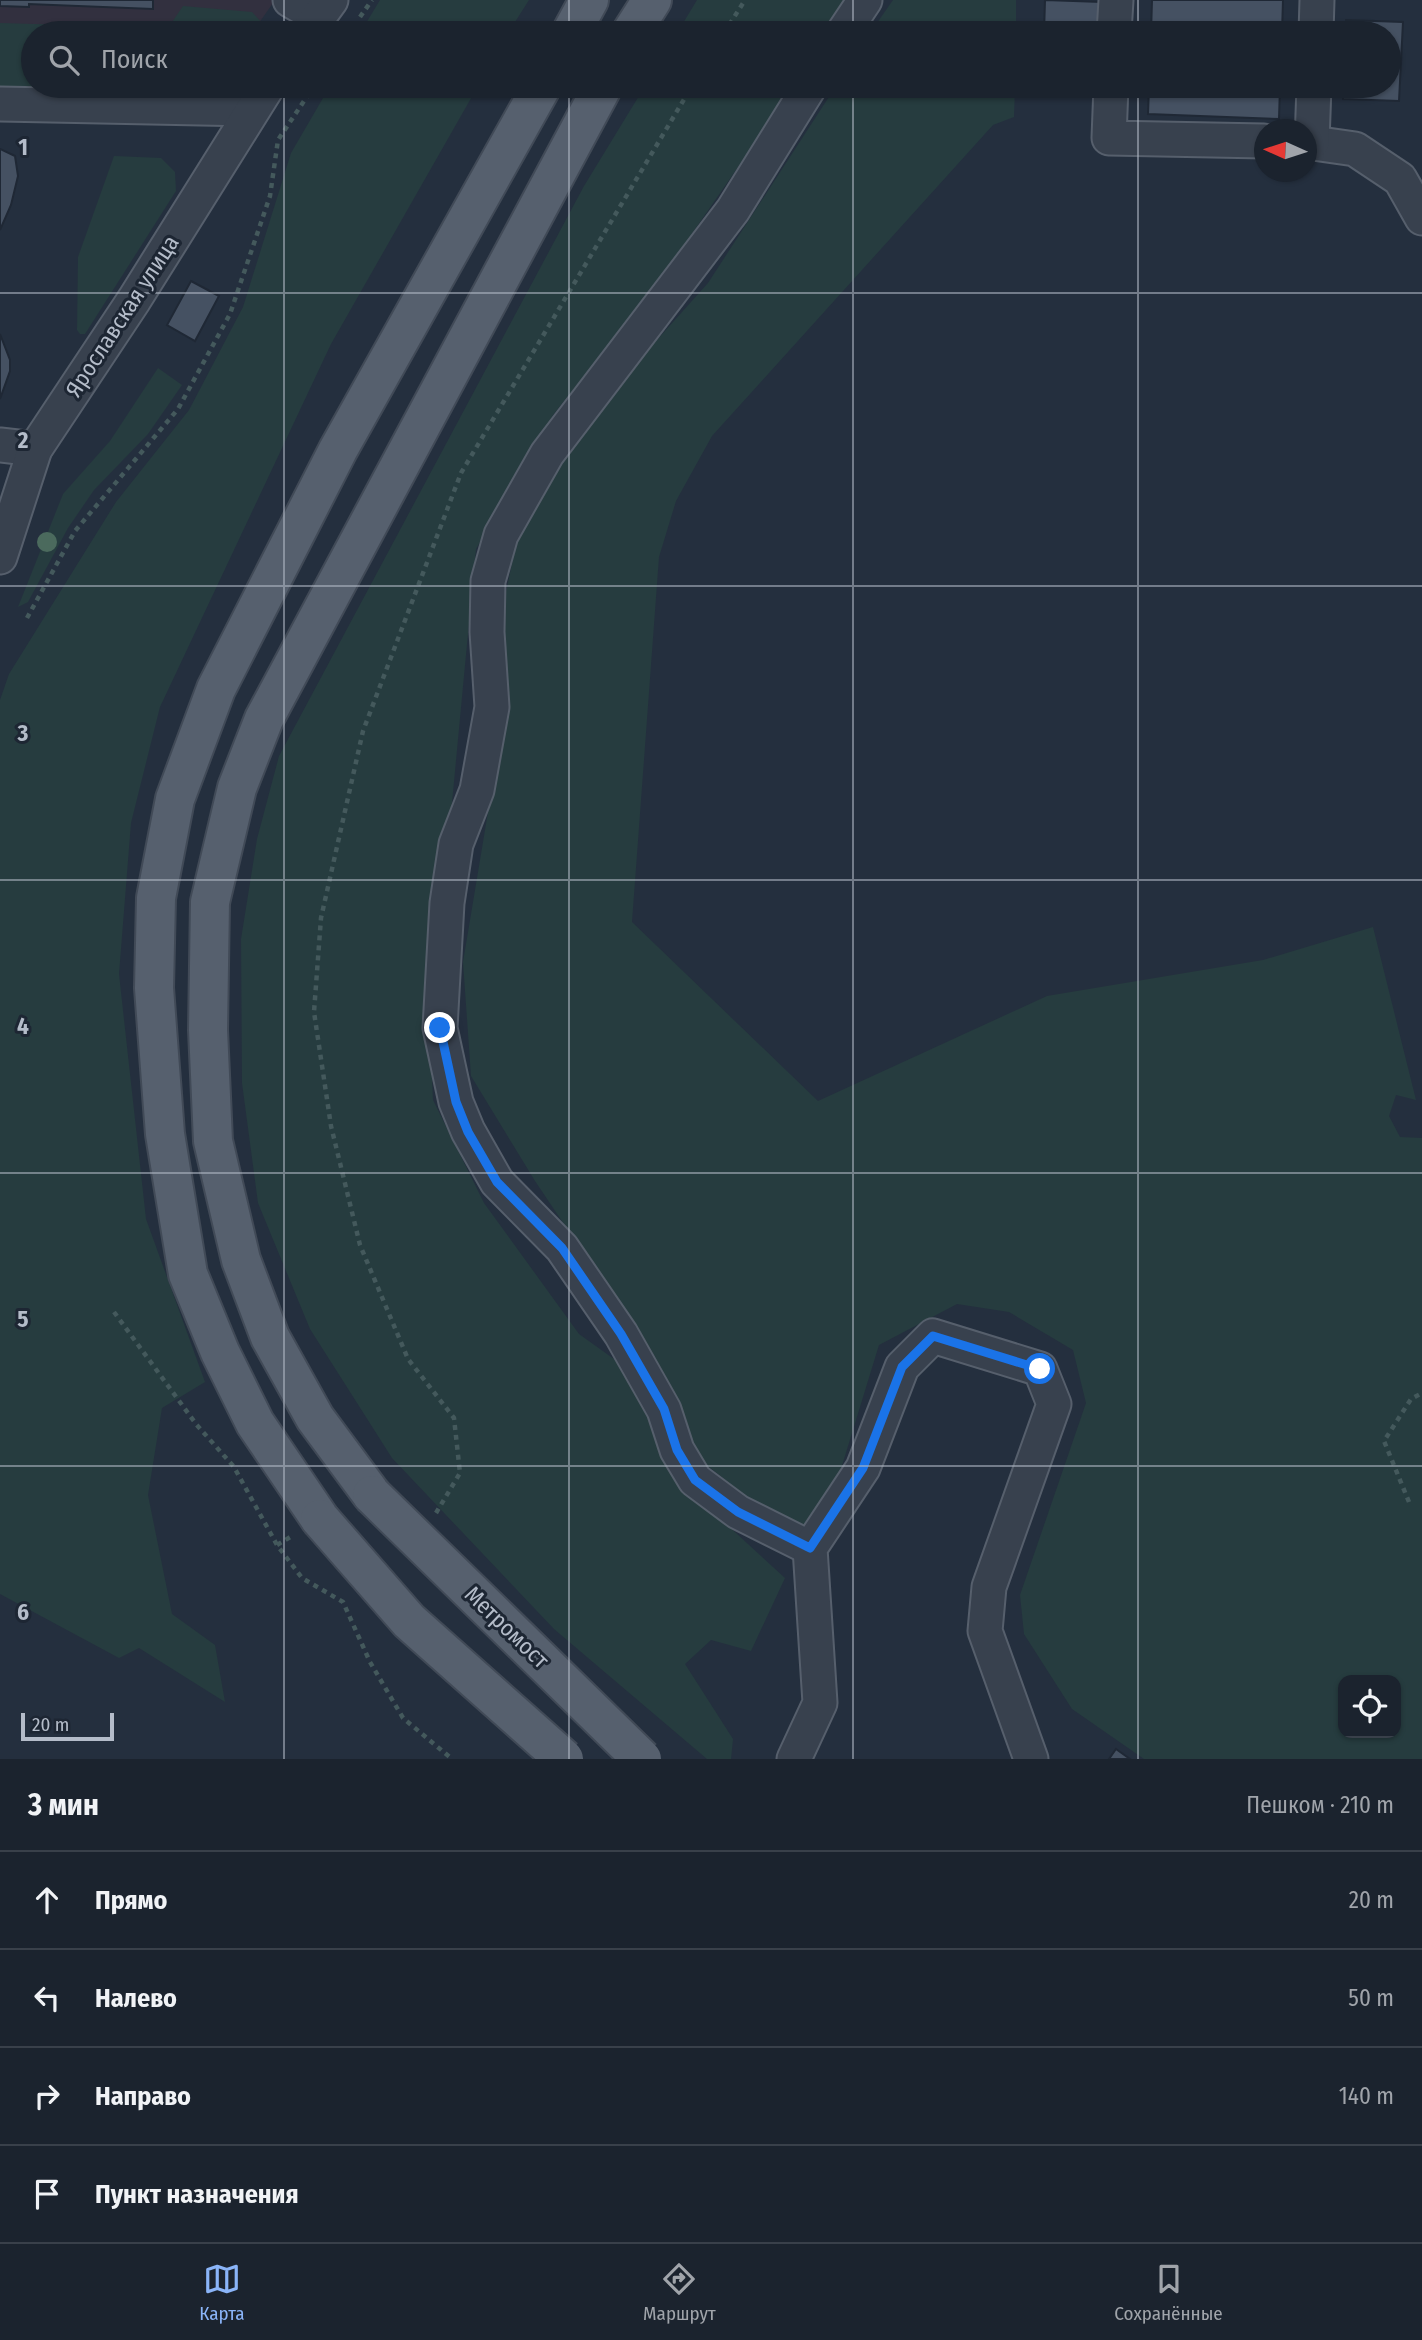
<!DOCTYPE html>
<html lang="ru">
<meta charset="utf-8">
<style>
body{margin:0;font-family:"Fira Sans Condensed",sans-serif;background:#242b36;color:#f1f3f6}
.controls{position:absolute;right:21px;bottom:21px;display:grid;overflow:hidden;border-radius:14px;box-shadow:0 2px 5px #0004}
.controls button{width:63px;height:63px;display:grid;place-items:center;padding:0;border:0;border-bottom:2px solid #39404a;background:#1b232e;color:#f1f3f6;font:35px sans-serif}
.compass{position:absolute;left:1254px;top:119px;width:63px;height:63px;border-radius:50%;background:#1b232e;box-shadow:0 2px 5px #0004;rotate:273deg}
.scale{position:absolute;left:21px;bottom:18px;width:93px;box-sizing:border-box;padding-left:7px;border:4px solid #b4bcc9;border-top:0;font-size:19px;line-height:24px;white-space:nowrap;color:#b4bcc9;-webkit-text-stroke:5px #1d2633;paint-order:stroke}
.stop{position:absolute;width:21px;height:21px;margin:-16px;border:5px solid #1a73e8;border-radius:50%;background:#fff}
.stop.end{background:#1a73e8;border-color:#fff;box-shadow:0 2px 7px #0008}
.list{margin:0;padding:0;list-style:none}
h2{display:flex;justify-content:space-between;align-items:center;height:91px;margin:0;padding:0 28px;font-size:30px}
h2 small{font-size:23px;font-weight:400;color:#a0a4aa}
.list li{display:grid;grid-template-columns:46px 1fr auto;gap:21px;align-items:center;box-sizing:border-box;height:98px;padding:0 28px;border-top:2px solid #39404a}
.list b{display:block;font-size:26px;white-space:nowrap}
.list em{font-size:23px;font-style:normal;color:#a0a4aa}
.icon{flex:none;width:38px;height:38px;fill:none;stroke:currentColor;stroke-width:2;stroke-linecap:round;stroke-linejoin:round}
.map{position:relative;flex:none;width:1422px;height:1759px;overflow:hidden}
.search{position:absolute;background:#1b232e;box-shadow:0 2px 5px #0004;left:21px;right:21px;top:21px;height:77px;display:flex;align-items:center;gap:18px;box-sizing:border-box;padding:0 24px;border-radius:38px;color:#a0a4aa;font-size:26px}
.sheet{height:483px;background:#1b232e}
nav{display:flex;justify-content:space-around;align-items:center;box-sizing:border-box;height:98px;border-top:2px solid #39404a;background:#1b232e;font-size:19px;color:#a0a4aa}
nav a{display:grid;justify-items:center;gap:4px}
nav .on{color:#8ab4f8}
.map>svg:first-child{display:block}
.medical{fill:#32303f}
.green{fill:#263c3f;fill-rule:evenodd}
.building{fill:#455162;stroke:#1f2835;stroke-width:2}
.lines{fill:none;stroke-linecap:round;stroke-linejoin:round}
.minor-casing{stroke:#565f6c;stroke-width:37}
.major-casing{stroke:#414a57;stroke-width:42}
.path{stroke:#44595c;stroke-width:4.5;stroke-dasharray:5 5;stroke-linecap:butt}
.minor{stroke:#38414e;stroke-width:33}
.major{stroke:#56606e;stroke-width:38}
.major-bridge-casing{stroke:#414a57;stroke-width:42;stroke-linecap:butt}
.major-bridge{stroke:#56606e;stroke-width:38}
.tree{fill:#4b6a5d}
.route{stroke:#1a73e8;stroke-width:9}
.grid{fill:none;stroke:#b4bcc9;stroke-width:2;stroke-opacity:0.55}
.labels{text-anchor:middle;stroke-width:6;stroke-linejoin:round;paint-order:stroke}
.street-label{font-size:23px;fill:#b4bcc9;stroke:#1d2633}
.grid-label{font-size:23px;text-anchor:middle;font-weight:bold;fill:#b4bcc9;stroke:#1d2633;stroke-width:6;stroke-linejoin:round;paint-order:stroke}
</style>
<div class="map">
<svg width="1422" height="1759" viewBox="0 0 1422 1759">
<rect width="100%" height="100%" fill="#242f3e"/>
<polygon class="medical" points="0,0 275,0 252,33 33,33 0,65"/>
<g class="green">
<polygon points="380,0 529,0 508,33 360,33"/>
<polygon points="697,0 851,0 829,33 677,33"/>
<polygon points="893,0 1016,0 1016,33 870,33"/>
<polygon points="183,6 252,12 268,29 266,33 185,33 168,28"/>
<polygon points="0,23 68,25 71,33 33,33 33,86 86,86 88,93 0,93"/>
<polygon points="330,86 478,86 331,344 160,707 131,823 119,974 146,1219 205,1382 162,1408 148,1495 172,1614 215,1645 225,1702 139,1648 119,1658 0,1594 0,700 9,674 116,502 189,410 243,307 291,153"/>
<polygon points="645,86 794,86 653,290 553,415 476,549 450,824 427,962 433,1100 484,1203 579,1334 621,1364 687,1488 785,1578 751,1651 711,1640 685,1664 733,1739 731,1759 707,1759 554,1629 392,1458 310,1329 258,1203 242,1083 241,939 257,839 279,756 584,186"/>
<path d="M836 86H1015L1014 117 993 125 712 436 676 501 659 557 632 922 818 1101 1047 996 1263 960 1373 927 1416 1100 1396 1095 1389 1116 1400 1137 1422 1138V1759H1144L1072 1709 1024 1634 1020 1595 1086 1403 1073 1350 1009 1312 957 1304 879 1345 818 1544 771 1516 699 1459 637 1333 535 1181 471 1076 463 962 502 728 498 629 519 531 596 408 708 283ZM1343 1680H1396V1733H1343Z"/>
<polygon points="114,156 161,158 175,172 176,191 85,334 80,334 77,330 78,257"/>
<polygon points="158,368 182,385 148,434 94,490 68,528 28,602 18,607 63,494 110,441"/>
</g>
<g class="building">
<polygon points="0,0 153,0 153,9 29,4 29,7 0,6"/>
<polygon points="1045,0 1102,2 1100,33 1044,33"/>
<polygon points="1152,0 1283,0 1282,33 1151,33"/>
<polygon points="1346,20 1403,22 1399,101 1343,99 1343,86 1389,86 1389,33 1346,33"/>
<polygon points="1149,86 1280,86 1279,119 1148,114"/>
<polygon points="0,149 15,156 18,176 11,205 0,230"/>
<polygon points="191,281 219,296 195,341 167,325"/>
<polygon points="0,334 10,360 10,371 0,399"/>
<polygon points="1116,1749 1130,1759 1109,1759"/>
</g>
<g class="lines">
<defs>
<g id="minor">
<polyline points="290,0 319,17"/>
<polyline points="307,33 331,0"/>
<polyline points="843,33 865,0"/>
<polyline points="1114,33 1116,0"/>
<polyline points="1316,33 1317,0"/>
<polyline points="1111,86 1109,138 1264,141"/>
<polyline points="0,104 251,109"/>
<polyline points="1306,142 1355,149 1400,179 1422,218"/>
<polyline points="1312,142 1314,86"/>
<polyline points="0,445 35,449"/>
<polyline points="0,557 35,449 134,300 268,86"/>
<polyline points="810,1548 738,1512 695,1480 677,1450 664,1410 621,1334 562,1248 497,1182 468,1131 456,1102 440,1028 447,903 456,844 477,790 492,707 487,632 488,581 501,535 547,454 733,210 810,86"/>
<polyline points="794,1759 820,1703 810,1548 863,1468 902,1367 933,1336 1040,1369 1054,1404 989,1587 985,1631 1031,1759"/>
</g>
<g id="major">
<polyline points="571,33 589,0"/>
<polyline points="631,33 652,0"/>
<polyline points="372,1495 315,1418 270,1337 241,1260 213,1141 208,1030 210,902 237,788 264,719 603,86"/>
<polyline points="320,1519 255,1423 220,1352 188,1274 165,1134 154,988 156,898 175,799 216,689 338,450 542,86"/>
</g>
</defs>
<use href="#minor" class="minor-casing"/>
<use href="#major" class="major-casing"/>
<g class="path">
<polyline points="360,17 372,0"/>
<polyline points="724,33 745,0"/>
<polyline points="27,618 75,531 178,409 230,314 270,196 278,140 314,86"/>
<polyline points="114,1312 196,1424 234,1467 277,1545 302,1578 343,1602 370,1662 403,1718 452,1759"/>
<polyline points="1409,1502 1384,1441 1411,1399 1422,1393"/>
<polyline points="436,1513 460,1473 454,1418 408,1359 360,1245 331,1126 314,1012 321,918 363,731 461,473 692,86"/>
<polyline points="277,1545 292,1536"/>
</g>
<use href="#minor" class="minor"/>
<use href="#major" class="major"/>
<defs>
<g id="major-bridge">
<polyline points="372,1495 642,1759"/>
<polyline points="320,1519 409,1621 564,1759"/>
</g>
</defs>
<use href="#major-bridge" class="major-bridge-casing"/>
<use href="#major-bridge" class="major-bridge"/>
</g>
<circle class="tree" cx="47" cy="542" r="10"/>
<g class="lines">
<polyline class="route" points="440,1028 456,1102 468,1132 497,1182 562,1248 621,1334 664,1409 677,1450 695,1480 738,1512 810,1548 863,1468 902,1367 933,1336 1040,1369"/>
</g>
<path class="grid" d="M284 0V33M569 0V33M853 0V33M1138 0V33M284 86V1759M569 86V1759M853 86V1759M1138 86V1759M0 293H1422M0 586H1422M0 880H1422M0 1173H1422M0 1466H1422"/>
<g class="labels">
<g class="street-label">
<text transform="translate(122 316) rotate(-57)" y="8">Ярославская улица</text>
<text transform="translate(507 1627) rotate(44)" y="8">Метромост</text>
</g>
</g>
<g class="grid-label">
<text x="23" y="155">1</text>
<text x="23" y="448">2</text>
<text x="23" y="741">3</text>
<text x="23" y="1034">4</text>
<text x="23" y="1327">5</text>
<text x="23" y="1620">6</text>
</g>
</svg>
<div class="controls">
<button><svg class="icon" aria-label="locate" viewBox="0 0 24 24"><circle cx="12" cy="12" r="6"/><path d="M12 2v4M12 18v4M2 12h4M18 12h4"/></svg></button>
</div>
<svg class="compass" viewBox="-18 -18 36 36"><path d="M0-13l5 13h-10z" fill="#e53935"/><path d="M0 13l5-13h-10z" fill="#a0a4aa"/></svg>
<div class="scale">20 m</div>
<div class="stop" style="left:1040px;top:1369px"></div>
<div class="stop end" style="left:440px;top:1028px"></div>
<div class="search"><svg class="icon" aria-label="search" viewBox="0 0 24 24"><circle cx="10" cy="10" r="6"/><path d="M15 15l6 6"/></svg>Поиск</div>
</div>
<section class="sheet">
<h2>3 мин<small>Пешком · 210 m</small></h2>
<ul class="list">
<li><svg class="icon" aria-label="ahead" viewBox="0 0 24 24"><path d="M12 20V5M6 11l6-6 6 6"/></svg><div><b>Прямо</b></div><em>20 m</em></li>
<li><svg class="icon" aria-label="left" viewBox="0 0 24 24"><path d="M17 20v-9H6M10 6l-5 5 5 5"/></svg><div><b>Налево</b></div><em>50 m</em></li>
<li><svg class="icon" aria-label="right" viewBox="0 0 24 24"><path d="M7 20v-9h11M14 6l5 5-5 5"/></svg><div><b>Направо</b></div><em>140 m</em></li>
<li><svg class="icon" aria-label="arrive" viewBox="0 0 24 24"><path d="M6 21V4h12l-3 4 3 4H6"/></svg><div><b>Пункт назначения</b></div></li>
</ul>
</section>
<nav>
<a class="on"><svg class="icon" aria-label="map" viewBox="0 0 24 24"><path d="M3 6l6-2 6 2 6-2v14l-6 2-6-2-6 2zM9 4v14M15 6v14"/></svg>Карта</a>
<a><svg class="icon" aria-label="directions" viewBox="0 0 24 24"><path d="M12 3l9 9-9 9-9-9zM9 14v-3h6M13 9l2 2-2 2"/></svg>Маршрут</a>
<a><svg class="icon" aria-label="saved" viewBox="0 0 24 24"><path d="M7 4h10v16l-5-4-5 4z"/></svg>Сохранённые</a>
</nav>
